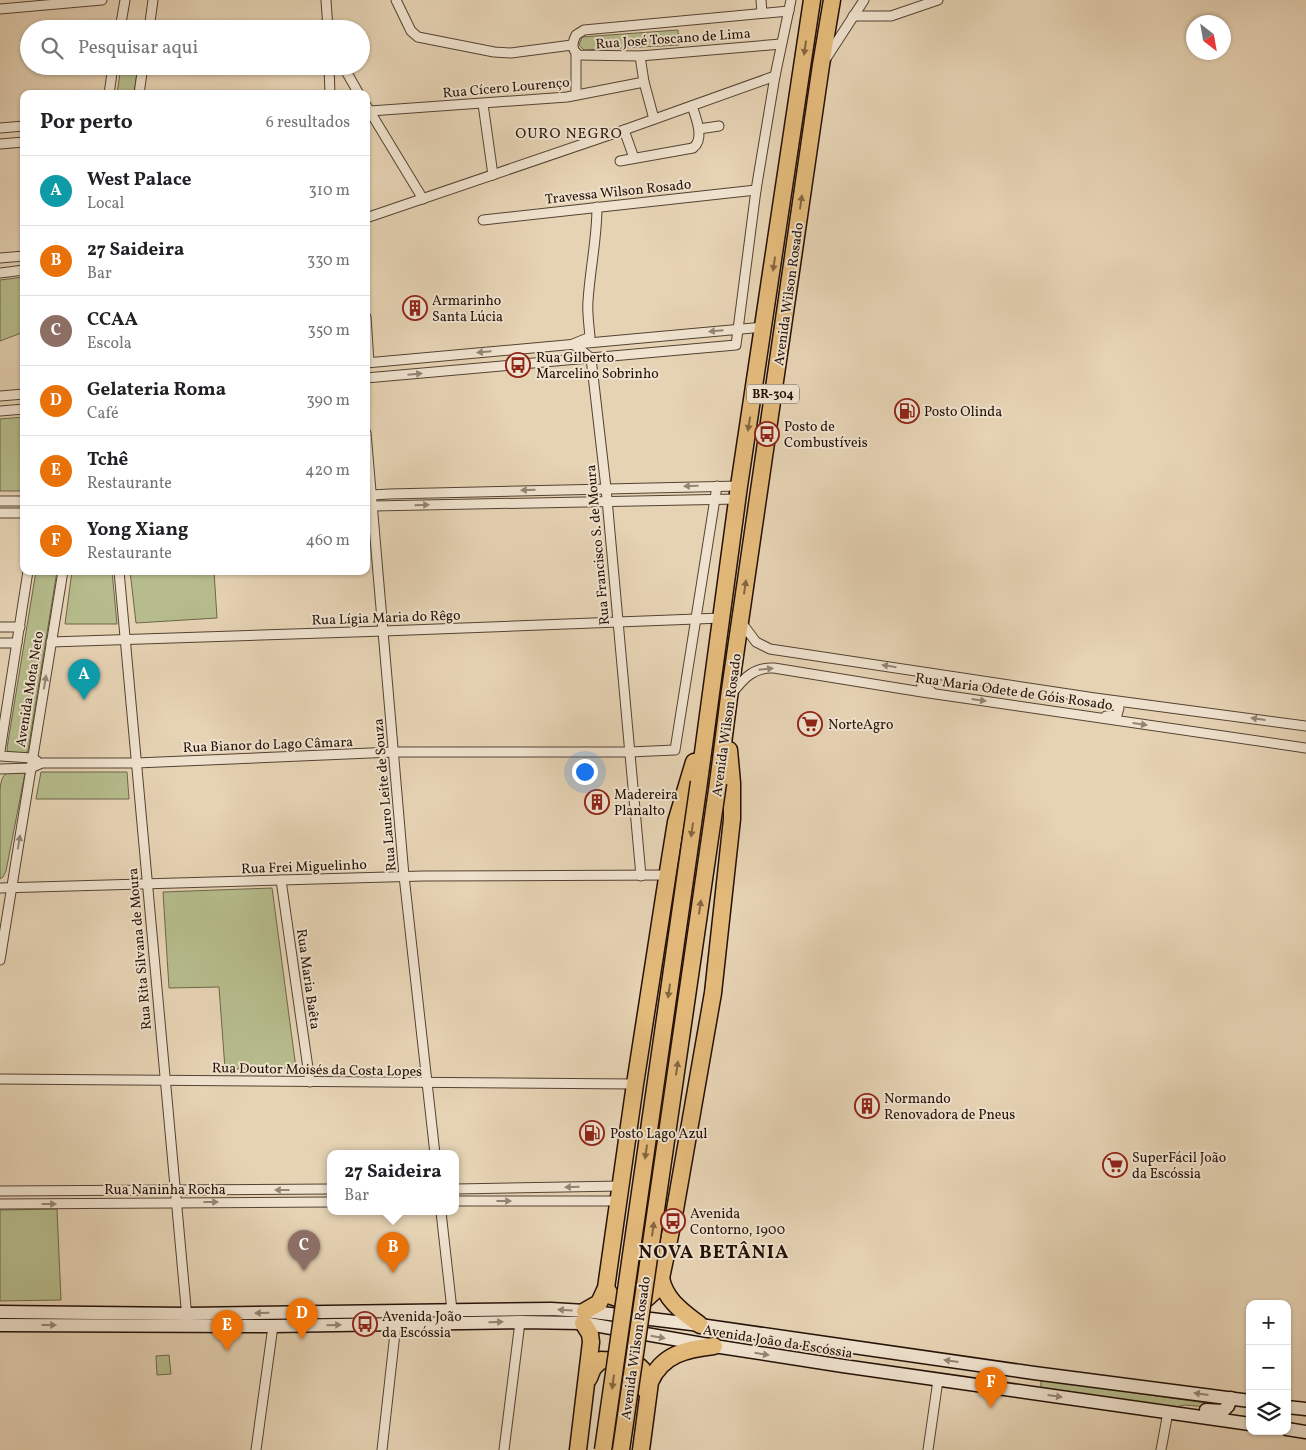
<!DOCTYPE html>
<html lang="pt">
<meta charset="utf-8">
<style>
body{margin:0;font-family:Vollkorn,serif;background:#f2f2f2;color:#202124}
.controls{position:absolute;right:15px;bottom:15px;display:grid;overflow:hidden;border-radius:10px;box-shadow:0 1px 4px #0004}
.controls button{width:45px;height:45px;display:grid;place-items:center;padding:0;border:0;border-bottom:1px solid #e0e0e0;background:#fff;color:#202124;font:25px sans-serif}
.compass{position:absolute;left:1186px;top:15px;width:45px;height:45px;border-radius:50%;background:#fff;box-shadow:0 1px 4px #0004;rotate:149deg}
.you{position:absolute;left:584px;top:771px;width:18px;height:18px;margin:-12px;border:4px solid #fff;border-radius:50%;background:#1a73e8;box-shadow:0 0 0 8px #1a73e833}
.badge{display:grid;place-items:center;width:32px;height:32px;border-radius:50%;background:#b45309;color:#fff;font-size:16px;font-weight:700}
.pin{position:absolute;translate:-50% -41px;filter:drop-shadow(0 1px 2px #0008)}
.pin::after{content:'';position:absolute;top:26px;width:18px;height:15px;background:inherit;clip-path:polygon(0 0,100% 0,50% 100%)}
.popup{position:absolute;left:327px;top:1150px;width:132px;height:65px;box-sizing:border-box;display:grid;place-content:center;border-radius:10px;background:#fff;filter:drop-shadow(0 1px 4px #0005);font-size:16px;white-space:nowrap;color:#757577}
.popup b{font-size:19px;color:#202124}
.popup::after{content:'';position:absolute;left:50%;top:100%;margin-left:-10px;border:10px solid transparent;border-top-color:#fff}
.list{margin:0;padding:0;list-style:none}
h2{display:flex;justify-content:space-between;align-items:center;height:65px;margin:0;padding:0 20px;font-size:21px}
h2 small{font-size:16px;font-weight:400;color:#757577}
.list li{display:grid;grid-template-columns:32px 1fr auto;gap:15px;align-items:center;box-sizing:border-box;height:70px;padding:0 20px;border-top:1px solid #e0e0e0}
.list b{display:block;font-size:19px;white-space:nowrap}
.list p{margin:0;font-size:16px;white-space:nowrap;color:#757577}
.list em{font-size:16px;font-style:normal;color:#757577}
.icon{flex:none;width:28px;height:28px;fill:none;stroke:currentColor;stroke-width:2;stroke-linecap:round;stroke-linejoin:round}
.map{position:relative;flex:none;width:1306px;height:1450px;overflow:hidden}
.search{position:absolute;background:#fff;box-shadow:0 1px 4px #0004;left:20px;top:20px;width:350px;height:55px;display:flex;align-items:center;gap:12px;box-sizing:border-box;padding:0 18px;border-radius:28px;color:#757577;font-size:19px}
.panel{position:absolute;background:#fff;box-shadow:0 1px 4px #0004;left:20px;top:90px;width:350px;height:485px;border-radius:10px}
.map>svg:first-child{display:block}
.green{fill:#b6bc8c;stroke:#6d664a}
.lines{fill:none;stroke-linecap:round;stroke-linejoin:round}
.street-casing{stroke:#544232;stroke-width:11}
.secondary-casing{stroke:#241107;stroke-width:15}
.highway-casing{stroke:#241107;stroke-width:19}
.street{stroke:#efe2ce;stroke-width:9}
.secondary{stroke:#efe2ce;stroke-width:12}
.highway{stroke:#e3ba7a;stroke-width:16}
.highway-bridge-casing{stroke:#241107;stroke-width:19;stroke-linecap:butt}
.highway-bridge{stroke:#e3ba7a;stroke-width:16}
.oneway{fill:#846640}
.oneway2{fill:#948474}
.labels{text-anchor:middle;stroke-width:4;stroke-linejoin:round;paint-order:stroke}
.shield{fill:#efe2ce;stroke:#615043;stroke-width:1}
.shield-label{font-size:12px;font-weight:bold;fill:#241107}
.street-label{font-size:14px;fill:#241107;stroke:#efe2ce}
.poi-label{font-size:14px;fill:#241107;stroke:#efe2ce;text-anchor:start}
.neighbourhood-label{font-size:15px;letter-spacing:1px;fill:#241107;stroke:#efe2ce}
.district-label{font-size:19px;font-weight:bold;letter-spacing:1px;fill:#241107;stroke:#efe2ce}
</style>
<div class="map">
<svg width="1306" height="1450" viewBox="0 0 1306 1450">
<rect width="100%" height="100%" fill="#e6d3b4"/>
<filter id="stains"><feTurbulence type="fractalNoise" baseFrequency=".004" numOctaves="4"/><feColorMatrix values="0 0 0 0 .2 0 0 0 0 .09 0 0 0 0 .02 0 0 0 .5 -.17"/></filter>
<radialGradient id="worn" r=".72"><stop offset=".6" stop-color="#630" stop-opacity="0"/><stop offset="1" stop-color="#630" stop-opacity=".3"/></radialGradient>
<g class="green">
<polygon points="678,30 679,45 584,50 579,45 582,37"/>
<polygon points="121,66 138,66 134,94 117,94"/>
<polygon points="24,277 24,332 0,341 0,280"/>
<polygon points="24,417 24,491 0,491 0,419"/>
<polygon points="36,571 57,571 29,745 28,751 20,756 8,752 7,748"/>
<polygon points="72,571 112,571 117,624 65,624"/>
<polygon points="130,571 214,571 217,618 136,623"/>
<path d="M9 772 25 773 6 871 3 877 0 879V790C1 782 1 776 9 772Z"/>
<polygon points="41,772 127,772 129,799 36,799"/>
<polygon points="272,888 296,1068 225,1069 219,987 169,988 163,892"/>
<polygon points="57,1209 61,1300 0,1301 0,1210"/>
<polygon points="169,1355 171,1374 157,1375 156,1356"/>
<polygon points="1044,1380 1220,1405 1219,1408 1185,1405 1170,1408 1041,1388 1041,1381"/>
</g>
<g class="lines">
<defs>
<g id="street">
<polyline points="326,0 328,29"/>
<polyline points="396,0 411,31 418,37 494,52 511,53 572,45"/>
<polyline points="761,0 762,13"/>
<polyline points="0,9 102,0"/>
<polyline points="853,16 891,16 938,0"/>
<polyline points="120,29 125,0"/>
<polyline points="149,29 153,0"/>
<path d="M781 44 640 56 579 55C571 50 572 43 576 35L584 30 789 11"/>
<polyline points="576,53 576,95"/>
<polyline points="640,56 644,82 654,119"/>
<polyline points="827,57 864,0"/>
<polyline points="329,66 330,94"/>
<polyline points="343,66 359,94"/>
<polyline points="109,94 113,66"/>
<polyline points="139,94 143,66"/>
<polyline points="483,104 493,175"/>
<polyline points="366,105 423,199"/>
<polyline points="370,111 567,97 644,82"/>
<polyline points="0,128 24,126"/>
<polyline points="699,129 719,126"/>
<polyline points="624,130 634,158"/>
<polyline points="0,144 24,142"/>
<path d="M620 161 693 148C705 139 696 118 692 106"/>
<path d="M597 207C597 239 590 269 588 301 587 313 589 325 590 337L573 344 591 358 606 488 641 876"/>
<polyline points="366,218 624,130 775,76"/>
<polyline points="483,220 756,190"/>
<polyline points="0,258 24,256"/>
<polyline points="0,273 24,270"/>
<polyline points="366,317 369,362"/>
<polyline points="366,363 764,327"/>
<polyline points="366,378 736,345 756,190 775,76 791,0"/>
<polyline points="0,396 24,394"/>
<polyline points="0,411 24,409"/>
<polyline points="366,433 404,876 435,1154"/>
<polyline points="366,498 372,495 389,494 739,486"/>
<polyline points="0,501 24,501"/>
<polyline points="369,505 373,506 738,499"/>
<polyline points="0,513 24,513"/>
<polyline points="119,571 187,1318"/>
<polyline points="741,622 756,642 770,649 1095,698 1306,726"/>
<polyline points="0,627 20,627"/>
<polyline points="51,642 384,631 722,618"/>
<polyline points="0,643 17,643"/>
<polyline points="931,691 922,687 921,680 923,677 932,677"/>
<path d="M733 692C744 678 754 667 774 668L922 692 1306 748"/>
<polyline points="1106,716 1117,715 1119,708 1117,706 1107,702"/>
<polyline points="0,751 28,571"/>
<polyline points="0,756 32,758 37,761"/>
<polyline points="0,769 31,768 42,763 136,763 394,752 629,752 675,750 717,486"/>
<polyline points="281,880 310,1082"/>
<polyline points="0,888 423,876 668,875"/>
<polyline points="0,960 63,571"/>
<polyline points="0,1079 635,1084"/>
<polyline points="456,1189 621,1186"/>
<polyline points="0,1191 330,1189"/>
<polyline points="456,1201 619,1201"/>
<polyline points="0,1204 330,1202"/>
<polyline points="441,1212 452,1310"/>
<polyline points="256,1450 273,1326"/>
<polyline points="382,1450 396,1324"/>
<polyline points="504,1450 520,1322"/>
<polyline points="928,1450 938,1380"/>
<polyline points="1161,1450 1168,1412"/>
</g>
<g id="secondary">
<polyline points="0,1312 187,1314 551,1309 585,1311 700,1325 1034,1373 1250,1401"/>
<polyline points="0,1325 273,1326 520,1322 583,1323 714,1346 843,1366 1250,1424"/>
<polyline points="1287,1407 1306,1409"/>
<polyline points="1206,1410 1223,1411 1228,1406 1231,1398"/>
<polyline points="1287,1429 1306,1432"/>
</g>
<g id="highway">
<polyline points="699,782 739,486 812,0"/>
<polyline points="718,783 729,697 821,65 832,0"/>
<path d="M661 1278C665 1300 683 1312 700 1325"/>
<polyline points="606,1288 611,1296 626,1301 640,1300 647,1298 657,1289 661,1278 673,1221 713,993 732,819 732,783 729,750"/>
<polyline points="585,1311 599,1303 606,1288 635,1084 670,859 676,822 694,762"/>
<path d="M589 1378 593 1368 601 1360C615 1361 640 1358 645 1375 646 1380 646 1386 646 1391"/>
<polyline points="578,1450 591,1342 590,1334 583,1323"/>
<path d="M641 1450 650 1382C662 1354 687 1349 714 1346"/>
</g>
</defs>
<use href="#street" class="street-casing"/>
<use href="#secondary" class="secondary-casing"/>
<use href="#highway" class="highway-casing"/>
<use href="#street" class="street"/>
<use href="#secondary" class="secondary"/>
<use href="#highway" class="highway"/>
<defs>
<g id="highway-bridge">
<polyline points="603,1450 699,782"/>
<polyline points="621,1450 718,783"/>
</g>
</defs>
<use href="#highway-bridge" class="highway-bridge-casing"/>
<use href="#highway-bridge" class="highway-bridge"/>
</g>
<defs><path id="oneway-solid" d="M-6-.8H1V-3.2L6.5 0L1 3.2V.8H-6Z" transform="scale(1.25)"/></defs>
<g class="oneway">
<use href="#oneway-solid" transform="translate(805 48) rotate(98)"/>
<use href="#oneway-solid" transform="translate(801 202) rotate(-82)"/>
<use href="#oneway-solid" transform="translate(774 264) rotate(98)"/>
<use href="#oneway-solid" transform="translate(749 424) rotate(99)"/>
<use href="#oneway-solid" transform="translate(745 587) rotate(-82)"/>
<use href="#oneway-solid" transform="translate(692 830) rotate(98)"/>
<use href="#oneway-solid" transform="translate(700 907) rotate(-82)"/>
<use href="#oneway-solid" transform="translate(669 991) rotate(98)"/>
<use href="#oneway-solid" transform="translate(677 1068) rotate(-82)"/>
<use href="#oneway-solid" transform="translate(646 1152) rotate(98)"/>
<use href="#oneway-solid" transform="translate(653 1229) rotate(-82)"/>
<use href="#oneway-solid" transform="translate(613 1382) rotate(98)"/>
</g>
<g class="oneway2">
<use href="#oneway-solid" transform="translate(716 331) rotate(175)"/>
<use href="#oneway-solid" transform="translate(484 352) rotate(175)"/>
<use href="#oneway-solid" transform="translate(415 374) rotate(-5)"/>
<use href="#oneway-solid" transform="translate(691 486) rotate(179)"/>
<use href="#oneway-solid" transform="translate(528 490) rotate(179)"/>
<use href="#oneway-solid" transform="translate(422 505) rotate(-1)"/>
<use href="#oneway-solid" transform="translate(889 666) rotate(-171)"/>
<use href="#oneway-solid" transform="translate(766 669) rotate(-6)"/>
<use href="#oneway-solid" transform="translate(45 682) rotate(-81)"/>
<use href="#oneway-solid" transform="translate(979 700) rotate(8)"/>
<use href="#oneway-solid" transform="translate(1258 719) rotate(-172)"/>
<use href="#oneway-solid" transform="translate(1140 724) rotate(8)"/>
<use href="#oneway-solid" transform="translate(19 842) rotate(-81)"/>
<use href="#oneway-solid" transform="translate(572 1187) rotate(179)"/>
<use href="#oneway-solid" transform="translate(282 1190) rotate(180)"/>
<use href="#oneway-solid" transform="translate(504 1201)"/>
<use href="#oneway-solid" transform="translate(211 1202)"/>
<use href="#oneway-solid" transform="translate(49 1204)"/>
<use href="#oneway-solid" transform="translate(565 1310) rotate(-177)"/>
<use href="#oneway-solid" transform="translate(262 1313) rotate(179)"/>
<use href="#oneway-solid" transform="translate(496 1322) rotate(-1)"/>
<use href="#oneway-solid" transform="translate(49 1325)"/>
<use href="#oneway-solid" transform="translate(334 1325) rotate(-1)"/>
<use href="#oneway-solid" transform="translate(658 1337) rotate(10)"/>
<use href="#oneway-solid" transform="translate(762 1354) rotate(9)"/>
<use href="#oneway-solid" transform="translate(951 1361) rotate(-172)"/>
<use href="#oneway-solid" transform="translate(1201 1394) rotate(-172)"/>
<use href="#oneway-solid" transform="translate(1055 1396) rotate(8)"/>
</g>
<defs>
<symbol id="building-ring" viewBox="-11 -11 22 22"><circle r="9.5" fill="#efe2ce" stroke="#8f2418" stroke-width="1.5"/><path d="M-4-6H4V6H1V3H-1V6H-4ZM-2.5-4.3h1.7v1.8h-1.7ZM.8-4.3h1.7v1.8H.8ZM-2.5-1h1.7V.8h-1.7ZM.8-1h1.7V.8H.8Z" fill="#8f2418"/></symbol>
<symbol id="bus-ring" viewBox="-11 -11 22 22"><circle r="9.5" fill="#efe2ce" stroke="#8f2418" stroke-width="1.5"/><path d="M-5-6H5V4H4V6H2V4H-2V6H-4V4H-5ZM-3.5-4V0h7V-4ZM-3.5 1.2v1.5H-2V1.2ZM2 1.2v1.5H3.5V1.2Z" fill="#8f2418"/></symbol>
<symbol id="fuel-ring" viewBox="-11 -11 22 22"><circle r="9.5" fill="#efe2ce" stroke="#8f2418" stroke-width="1.5"/><path d="M-5.5-6h7V0h2V4h1.3V-2.5L3-4.5l.8-.8L6-3V5H2.5V1h-1V6h-7ZM-4.2-4.7v3.2H.2V-4.7Z" fill="#8f2418"/></symbol>
<symbol id="supermarket-ring" viewBox="-11 -11 22 22"><circle r="9.5" fill="#efe2ce" stroke="#8f2418" stroke-width="1.5"/><path d="M-6-5.5h2.5l.6 2H6L4.5 2H-2.5L-4.4-4H-6ZM-1.5 3.2a1.3 1.3 0 1 0 .1 0ZM3 3.2a1.3 1.3 0 1 0 .1 0Z" fill="#8f2418"/></symbol>
</defs>
<g fill-rule="evenodd">
<use href="#building-ring" x="401" y="294" width="28" height="28"/>
<use href="#bus-ring" x="504" y="351" width="28" height="28"/>
<use href="#fuel-ring" x="893" y="397" width="28" height="28"/>
<use href="#bus-ring" x="753" y="420" width="28" height="28"/>
<use href="#supermarket-ring" x="796" y="710" width="28" height="28"/>
<use href="#building-ring" x="583" y="788" width="28" height="28"/>
<use href="#building-ring" x="853" y="1092" width="28" height="28"/>
<use href="#fuel-ring" x="578" y="1119" width="28" height="28"/>
<use href="#supermarket-ring" x="1101" y="1151" width="28" height="28"/>
<use href="#bus-ring" x="659" y="1207" width="28" height="28"/>
<use href="#bus-ring" x="351" y="1310" width="28" height="28"/>
</g>
<g class="labels">
<rect class="shield" x="747" y="384.5" width="52" height="19" rx="4"/>
<g class="shield-label">
<text x="773" y="398">BR-304</text>
</g>
<g class="street-label">
<text transform="translate(673 38) rotate(-4)" y="5">Rua José Toscano de Lima</text>
<text transform="translate(506 87) rotate(-5)" y="5">Rua Cícero Lourenço</text>
<text transform="translate(618 191) rotate(-6)" y="5">Travessa Wilson Rosado</text>
<text transform="translate(788 294) rotate(-82)" y="5">Avenida Wilson Rosado</text>
<text transform="translate(597 545) rotate(-95)" y="5">Rua Francisco S. de Moura</text>
<text transform="translate(386 617) rotate(-2)" y="5">Rua Lígia Maria do Rêgo</text>
<text transform="translate(29 689) rotate(-81)" y="5">Avenida Mota Neto</text>
<text transform="translate(1014 691) rotate(8)" y="5">Rua Maria Odete de Góis Rosado</text>
<text transform="translate(726 725) rotate(-82)" y="5">Avenida Wilson Rosado</text>
<text transform="translate(268 744) rotate(-2)" y="5">Rua Bianor do Lago Câmara</text>
<text transform="translate(384 795) rotate(-95)" y="5">Rua Lauro Leite de Souza</text>
<text transform="translate(304 866) rotate(-2)" y="5">Rua Frei Miguelinho</text>
<text transform="translate(139 949) rotate(-95)" y="5">Rua Rita Silvana de Moura</text>
<text transform="translate(309 979) rotate(82)" y="5">Rua Maria Baêta</text>
<text transform="translate(317 1069) rotate(1)" y="5">Rua Doutor Moisés da Costa Lopes</text>
<text x="165" y="1194">Rua Naninha Rocha</text>
<text transform="translate(778 1341) rotate(9)" y="5">Avenida João da Escóssia</text>
<text transform="translate(635 1348) rotate(-82)" y="5">Avenida Wilson Rosado</text>
</g>
<g class="poi-label">
<text x="432" y="305">Armarinho<tspan x="432" dy="16">Santa Lúcia</tspan></text>
<text x="536" y="362">Rua Gilberto<tspan x="536" dy="16">Marcelino Sobrinho</tspan></text>
<text x="924" y="416">Posto Olinda</text>
<text x="784" y="431">Posto de<tspan x="784" dy="16">Combustíveis</tspan></text>
<text x="828" y="729">NorteAgro</text>
<text x="614" y="799">Madereira<tspan x="614" dy="16">Planalto</tspan></text>
<text x="884" y="1103">Normando<tspan x="884" dy="16">Renovadora de Pneus</tspan></text>
<text x="610" y="1138">Posto Lago Azul</text>
<text x="1132" y="1162">SuperFácil João<tspan x="1132" dy="16">da Escóssia</tspan></text>
<text x="690" y="1218">Avenida<tspan x="690" dy="16">Contorno, 1900</tspan></text>
<text x="382" y="1321">Avenida João<tspan x="382" dy="16">da Escóssia</tspan></text>
</g>
<g class="neighbourhood-label">
<text x="569" y="138">OURO NEGRO</text>
</g>
<g class="district-label">
<text x="714" y="1258">NOVA BETÂNIA</text>
</g>
</g>
<rect width="100%" height="100%" filter="url(#stains)"/>
<rect width="100%" height="100%" fill="url(#worn)"/>
</svg>
<div class="controls">
<button>+</button>
<button>−</button>
<button><svg class="icon" aria-label="layers" viewBox="0 0 24 24"><path d="M12 4l9 5-9 5-9-5zM3 14l9 5 9-5"/></svg></button>
</div>
<svg class="compass" viewBox="-18 -18 36 36"><path d="M0-13l5 13h-10z" fill="#e53935"/><path d="M0 13l5-13h-10z" fill="#757577"/></svg>
<div class="you"></div>
<div class="pin badge" style="left:84px;top:700px;background:#0f9aa8">A</div>
<div class="pin badge" style="left:393px;top:1273px;background:#e8710a">B</div>
<div class="popup"><b>27 Saideira</b>Bar</div>
<div class="pin badge" style="left:304px;top:1271px;background:#8d6e63">C</div>
<div class="pin badge" style="left:302px;top:1339px;background:#e8710a">D</div>
<div class="pin badge" style="left:227px;top:1351px;background:#e8710a">E</div>
<div class="pin badge" style="left:991px;top:1408px;background:#e8710a">F</div>
<div class="search"><svg class="icon" aria-label="search" viewBox="0 0 24 24"><circle cx="10" cy="10" r="6"/><path d="M15 15l6 6"/></svg>Pesquisar aqui</div>
<section class="panel">
<h2>Por perto<small>6 resultados</small></h2>
<ul class="list">
<li><span class="badge" style="background:#0f9aa8">A</span><div><b>West Palace</b><p>Local</p></div><em>310 m</em></li>
<li><span class="badge" style="background:#e8710a">B</span><div><b>27 Saideira</b><p>Bar</p></div><em>330 m</em></li>
<li><span class="badge" style="background:#8d6e63">C</span><div><b>CCAA</b><p>Escola</p></div><em>350 m</em></li>
<li><span class="badge" style="background:#e8710a">D</span><div><b>Gelateria Roma</b><p>Café</p></div><em>390 m</em></li>
<li><span class="badge" style="background:#e8710a">E</span><div><b>Tchê</b><p>Restaurante</p></div><em>420 m</em></li>
<li><span class="badge" style="background:#e8710a">F</span><div><b>Yong Xiang</b><p>Restaurante</p></div><em>460 m</em></li>
</ul>
</section>
</div>
